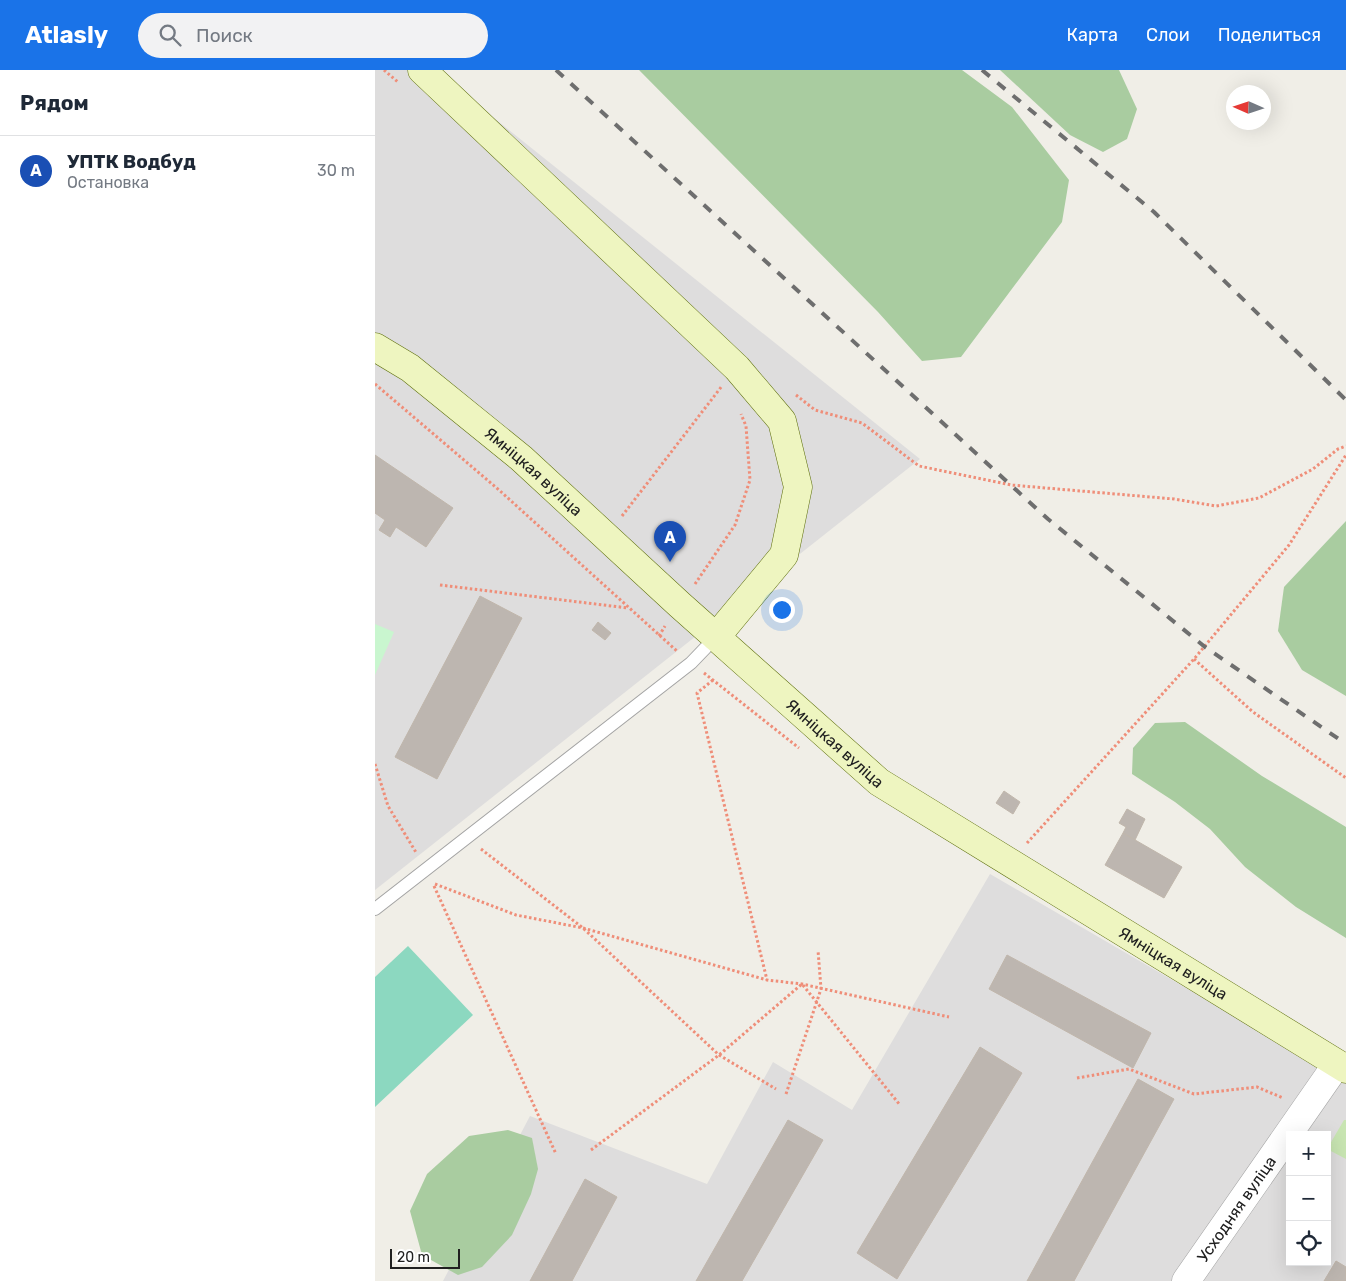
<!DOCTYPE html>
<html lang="ru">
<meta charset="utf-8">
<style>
body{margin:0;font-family:Rubik,sans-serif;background:#f2f2f3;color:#1f2937}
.controls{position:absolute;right:15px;bottom:15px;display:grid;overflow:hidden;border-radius:0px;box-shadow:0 5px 20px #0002}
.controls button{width:45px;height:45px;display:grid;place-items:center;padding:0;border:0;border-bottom:1px solid #e0e1e3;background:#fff;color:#1f2937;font:25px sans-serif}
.compass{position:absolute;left:851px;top:15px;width:45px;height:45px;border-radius:50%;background:#fff;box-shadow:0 5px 20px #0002;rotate:273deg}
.scale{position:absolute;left:15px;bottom:12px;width:70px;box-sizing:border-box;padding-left:5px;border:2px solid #202020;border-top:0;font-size:14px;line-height:18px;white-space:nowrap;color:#202020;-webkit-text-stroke:4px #fff;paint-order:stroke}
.you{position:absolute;left:406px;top:539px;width:18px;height:18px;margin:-12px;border:4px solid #fff;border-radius:50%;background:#1a73e8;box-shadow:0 0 0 8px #1a73e833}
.badge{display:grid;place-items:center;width:32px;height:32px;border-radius:50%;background:#1a73e8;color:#fff;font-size:16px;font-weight:700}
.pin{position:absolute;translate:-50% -41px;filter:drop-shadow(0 1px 2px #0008)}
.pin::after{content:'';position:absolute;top:26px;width:18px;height:15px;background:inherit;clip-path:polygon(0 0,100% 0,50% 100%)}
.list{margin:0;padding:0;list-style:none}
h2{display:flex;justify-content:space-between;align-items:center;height:65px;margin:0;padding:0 20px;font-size:21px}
h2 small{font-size:16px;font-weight:400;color:#747a83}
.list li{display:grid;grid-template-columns:32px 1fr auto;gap:15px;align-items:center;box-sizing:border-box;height:70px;padding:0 20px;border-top:1px solid #e0e1e3}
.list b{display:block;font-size:19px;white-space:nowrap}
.list p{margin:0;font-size:16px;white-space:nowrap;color:#747a83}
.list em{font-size:16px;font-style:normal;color:#747a83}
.icon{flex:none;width:28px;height:28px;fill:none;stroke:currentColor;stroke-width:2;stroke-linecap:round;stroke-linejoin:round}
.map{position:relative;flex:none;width:971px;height:1211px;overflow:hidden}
header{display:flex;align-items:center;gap:30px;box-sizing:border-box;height:70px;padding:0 25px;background:#1a73e8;color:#fff}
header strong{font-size:24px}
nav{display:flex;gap:28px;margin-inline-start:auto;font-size:18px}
.search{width:350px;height:45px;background:#f2f2f3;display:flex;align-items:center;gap:12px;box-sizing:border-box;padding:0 18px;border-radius:28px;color:#747a83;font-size:19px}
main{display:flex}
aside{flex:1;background:#fff}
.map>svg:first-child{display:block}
.residential{fill:#dedddd;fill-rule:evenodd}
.grass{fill:#c8e5b2}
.forest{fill:#a9cca0}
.park{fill:#c9f6cf}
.pitch{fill:#8cd8c0}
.building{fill:#bdb6b0;stroke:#c0b6ab}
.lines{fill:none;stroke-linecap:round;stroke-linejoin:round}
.service-casing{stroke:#a4a4a4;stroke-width:14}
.tertiary-casing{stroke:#a4a4a4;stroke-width:29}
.secondary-casing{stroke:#5f700e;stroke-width:29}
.path{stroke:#ef8e79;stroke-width:3;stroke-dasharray:2.5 2.5;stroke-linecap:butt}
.service{stroke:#fff;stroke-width:12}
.tertiary{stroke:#fff;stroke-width:28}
.secondary{stroke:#eef5c0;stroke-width:28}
.rail{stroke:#6e6e6e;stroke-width:4;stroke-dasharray:10 10;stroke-linecap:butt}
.labels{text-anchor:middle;stroke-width:5;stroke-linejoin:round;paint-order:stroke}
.street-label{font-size:16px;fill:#202020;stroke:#fff}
</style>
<header>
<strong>Atlasly</strong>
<div class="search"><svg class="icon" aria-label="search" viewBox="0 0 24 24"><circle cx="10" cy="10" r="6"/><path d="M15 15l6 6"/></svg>Поиск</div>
<nav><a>Карта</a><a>Слои</a><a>Поделиться</a></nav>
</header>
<main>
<aside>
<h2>Рядом<small></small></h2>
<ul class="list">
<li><span class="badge" style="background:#1a4fb4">A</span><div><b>УПТК Водбуд</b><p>Остановка</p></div><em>30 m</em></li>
</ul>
</aside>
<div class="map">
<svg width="971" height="1211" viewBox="0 0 971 1211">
<rect width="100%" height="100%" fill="#f0eee7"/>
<g class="residential">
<polygon points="0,0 59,0 545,389 0,820"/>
<path d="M615 804 971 1011V1211H68L155 1046 332 1114 398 992 477 1040ZM915 1065H952V1192H915Z"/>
</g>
<polygon class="grass" points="969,1050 971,1050 971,1089 952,1079"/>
<g class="forest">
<polygon points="264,0 587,0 637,37 694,110 687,152 586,287 547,291 503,242"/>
<polygon points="625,0 744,0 762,39 752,69 728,82 695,65"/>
<polygon points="971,451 971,626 927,600 903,561 909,517"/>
<polygon points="810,652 887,706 971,757 971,868 921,837 870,797 835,759 800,732 757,704 758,678 780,653"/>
<polygon points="133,1060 157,1068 163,1099 156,1124 137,1165 107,1197 83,1205 47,1185 35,1141 52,1104 94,1066"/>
</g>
<polygon class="park" points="0,554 19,562 0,605"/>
<polygon class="pitch" points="33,876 98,945 0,1037 0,907"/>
<g class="building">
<polygon points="0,385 78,438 51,477 21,457 15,467 4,460 10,450 0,443"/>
<polygon points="105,526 147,548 62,709 20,687"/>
<polygon points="223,552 236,563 230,570 217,560"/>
<polygon points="629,721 645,732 638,744 621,733"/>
<polygon points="752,739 770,749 760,770 748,763 751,757 744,753"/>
<polygon points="748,763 807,797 789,828 730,795"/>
<polygon points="632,885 776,963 758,998 614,919"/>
<polygon points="605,977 647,1003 522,1209 482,1183"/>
<polygon points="763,1009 799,1029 699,1211 652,1211"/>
<polygon points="413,1050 448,1070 367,1211 321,1211"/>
<polygon points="210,1109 242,1127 197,1211 155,1211"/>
<polygon points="961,1191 971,1197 971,1211 949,1211"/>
</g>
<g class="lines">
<defs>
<polyline id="service" points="0,839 316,593 341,567"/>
<g id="tertiary">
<path id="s1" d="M811 1211 962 994"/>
</g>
<g id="secondary">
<polyline points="47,0 362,298 407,351 423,417 409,485 341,567"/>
<path id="s2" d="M0 277 35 298 146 388 305 535 504 712 971 999"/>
</g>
</defs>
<use href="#service" class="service-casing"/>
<use href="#tertiary" class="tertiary-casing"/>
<use href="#secondary" class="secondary-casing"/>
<g class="path">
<polyline points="9,0 24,13"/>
<polyline points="0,314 124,420 303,582"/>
<polyline points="421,325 440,340 487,353 544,396 636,415 799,429 841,436 884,428 938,399 963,379 971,376"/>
<polyline points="247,446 347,316"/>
<polyline points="320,514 360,455 375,410 371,356 366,344"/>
<polyline points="65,515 253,538"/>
<polyline points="284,566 290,556"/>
<polyline points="819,589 878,642 971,708"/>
<polyline points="329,603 424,678"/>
<polyline points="338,610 322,623 392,910"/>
<polyline points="0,694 13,736 42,784"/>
<polyline points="652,773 819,589 914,475 971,385"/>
<polyline points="106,779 208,858 344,985 401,1019"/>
<polyline points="60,814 141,845 208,858 392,910 427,914 574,947"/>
<polyline points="59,816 181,1084"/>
<polyline points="702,1008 754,999 819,1024 882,1017 908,1028"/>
<polyline points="411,1024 446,919 443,880"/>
<polyline points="216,1080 344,985 427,914 525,1035"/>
</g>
<use href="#service" class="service"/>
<use href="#tertiary" class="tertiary"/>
<use href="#secondary" class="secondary"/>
<g class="rail">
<polyline points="181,0 673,449 830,577 971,674"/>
<polyline points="607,0 779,142 971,330"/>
</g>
</g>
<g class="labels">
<g class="street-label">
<text dy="6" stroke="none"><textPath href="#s2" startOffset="202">Ямніцкая вуліца</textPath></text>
<text dy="6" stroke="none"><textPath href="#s2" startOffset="608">Ямніцкая вуліца</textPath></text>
<text dy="6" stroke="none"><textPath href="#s2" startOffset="1012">Ямніцкая вуліца</textPath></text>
<text dy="6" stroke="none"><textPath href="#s1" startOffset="88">Усходняя вуліца</textPath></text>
</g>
</g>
</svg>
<div class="controls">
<button>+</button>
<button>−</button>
<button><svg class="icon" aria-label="locate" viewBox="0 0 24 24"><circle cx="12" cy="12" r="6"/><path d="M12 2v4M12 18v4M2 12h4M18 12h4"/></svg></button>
</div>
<svg class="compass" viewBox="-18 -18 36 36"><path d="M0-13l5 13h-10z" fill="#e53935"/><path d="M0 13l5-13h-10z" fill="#747a83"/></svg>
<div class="scale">20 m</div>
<div class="you"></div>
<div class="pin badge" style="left:295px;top:492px;background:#1a4fb4">A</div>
</div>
</main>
